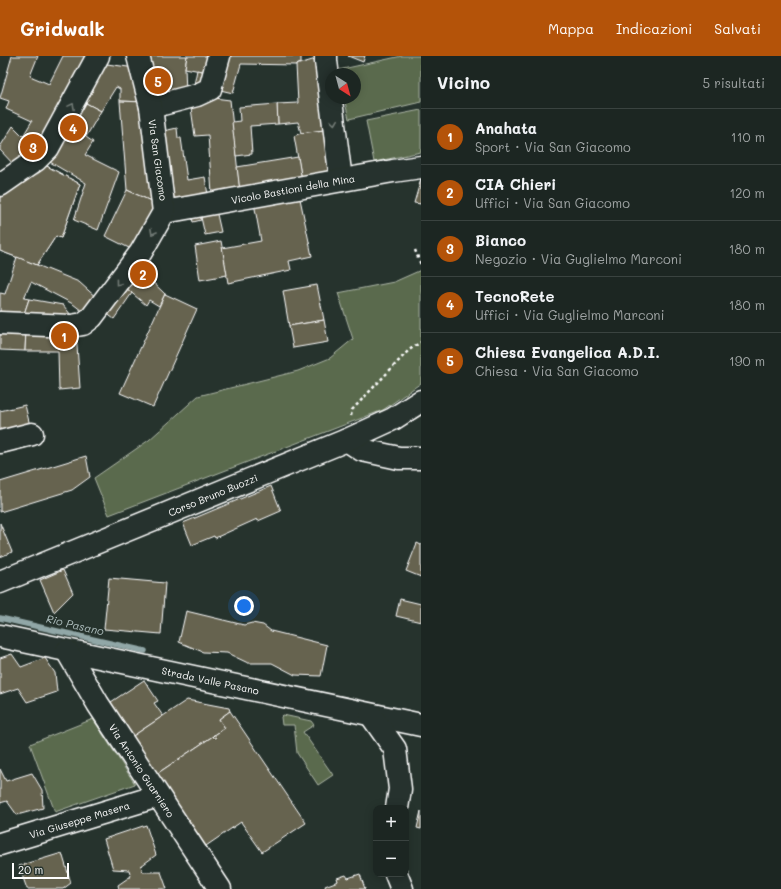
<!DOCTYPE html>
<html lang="it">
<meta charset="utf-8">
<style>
body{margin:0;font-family:Mali,sans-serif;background:#252e2a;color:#f1f3f6}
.controls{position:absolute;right:12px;bottom:12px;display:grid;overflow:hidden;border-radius:8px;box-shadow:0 2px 10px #0003}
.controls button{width:36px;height:36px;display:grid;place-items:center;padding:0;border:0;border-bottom:1px solid #3a4340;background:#1c2622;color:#f1f3f6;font:20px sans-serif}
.compass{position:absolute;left:325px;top:12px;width:36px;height:36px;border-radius:50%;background:#1c2622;box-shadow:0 2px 10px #0003;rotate:144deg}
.scale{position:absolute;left:12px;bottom:10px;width:57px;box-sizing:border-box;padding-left:4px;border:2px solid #fff;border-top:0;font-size:11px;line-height:14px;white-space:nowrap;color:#fff;-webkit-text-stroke:3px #26332d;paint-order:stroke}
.you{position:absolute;left:244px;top:550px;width:14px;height:14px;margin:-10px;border:3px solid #fff;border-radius:50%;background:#1a73e8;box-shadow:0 0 0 6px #1a73e833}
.badge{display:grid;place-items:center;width:26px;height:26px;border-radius:50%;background:#b45309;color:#fff;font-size:13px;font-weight:700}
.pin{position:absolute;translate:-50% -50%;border:2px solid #fff;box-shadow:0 1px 4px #0006}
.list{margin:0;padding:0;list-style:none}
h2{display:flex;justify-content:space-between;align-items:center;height:52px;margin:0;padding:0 16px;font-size:17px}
h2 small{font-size:13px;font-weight:400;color:#a0a5a5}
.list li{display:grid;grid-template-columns:26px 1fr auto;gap:12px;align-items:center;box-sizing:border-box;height:56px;padding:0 16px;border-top:1px solid #3a4340}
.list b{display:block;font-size:15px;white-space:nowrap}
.list p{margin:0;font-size:13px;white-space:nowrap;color:#a0a5a5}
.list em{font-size:13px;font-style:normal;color:#a0a5a5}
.map{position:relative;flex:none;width:421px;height:833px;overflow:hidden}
header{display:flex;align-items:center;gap:24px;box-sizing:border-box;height:56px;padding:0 20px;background:#b45309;color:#fff}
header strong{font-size:19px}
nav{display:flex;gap:22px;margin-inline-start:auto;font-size:14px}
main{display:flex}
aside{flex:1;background:#1c2622}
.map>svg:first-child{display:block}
.green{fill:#5a6b4e;stroke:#acb5a6}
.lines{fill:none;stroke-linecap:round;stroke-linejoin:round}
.stream{stroke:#91a7a7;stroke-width:5.5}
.building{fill:#666350;stroke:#fff;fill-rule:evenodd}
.minor-casing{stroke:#fff;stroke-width:25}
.major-casing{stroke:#fff;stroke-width:25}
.path{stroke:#fff;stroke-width:2.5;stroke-dasharray:3 3;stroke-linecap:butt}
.minor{stroke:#26332d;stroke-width:22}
.major{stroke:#26332d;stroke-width:22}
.oneway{stroke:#727a76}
.labels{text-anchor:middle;stroke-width:3.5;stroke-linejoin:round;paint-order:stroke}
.number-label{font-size:8px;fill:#d9d8d3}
.street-label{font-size:10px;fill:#fff;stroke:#26332d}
.water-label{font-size:11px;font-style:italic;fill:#adbdbd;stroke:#26332d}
</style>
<header>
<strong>Gridwalk</strong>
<nav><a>Mappa</a><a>Indicazioni</a><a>Salvati</a></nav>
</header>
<main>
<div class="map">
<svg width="421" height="833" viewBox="0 0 421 833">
<rect width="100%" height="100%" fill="#26332d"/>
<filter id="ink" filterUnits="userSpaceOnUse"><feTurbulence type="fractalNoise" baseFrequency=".025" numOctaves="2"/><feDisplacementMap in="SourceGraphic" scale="8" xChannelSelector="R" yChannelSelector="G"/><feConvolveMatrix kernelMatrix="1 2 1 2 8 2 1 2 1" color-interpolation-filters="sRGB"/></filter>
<g filter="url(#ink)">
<g class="green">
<polygon points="402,0 421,0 421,46 349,63 344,42 355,42 355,18 339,18 338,14"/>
<polygon points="421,54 421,96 374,106 366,65"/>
<polygon points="421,214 421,327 383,354 109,459 94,422 149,384 198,340 298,315 330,302 353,283 338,237 394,226"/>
<polygon points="283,659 311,665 314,669 303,676 333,719 318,729 297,697 294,669 282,669 281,661"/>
<polygon points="93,663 135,728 55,756 30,688"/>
</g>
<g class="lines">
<polyline class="stream" points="0,562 145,595"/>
</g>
<g class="building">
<polygon points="12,0 38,0 30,20 49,28 63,0 88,0 45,81 15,110 0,94 0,91 13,70 23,80 32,65 6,53 9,45 0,42"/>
<polygon points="144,0 187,0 185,12 186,37 153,45"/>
<polygon points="187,0 215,0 211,17 185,12"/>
<polygon points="227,0 301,0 301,7 296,9 241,8 233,37 216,33"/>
<polygon points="348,0 365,0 363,6"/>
<polygon points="319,2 324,74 301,77 298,66 278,68 277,48 298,47 296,9"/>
<polygon points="107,8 135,12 144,46 120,45 120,33 116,31 101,55 84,46"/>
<polygon points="197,14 211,17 193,34"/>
<polygon points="214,42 230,44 240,135 212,138 208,79 195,80 190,45"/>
<polygon points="120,45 144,46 155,147 127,134"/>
<polygon points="84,46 101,55 86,81 93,86 85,99 119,116 98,174 74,164 86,127 48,105"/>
<polygon points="277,48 278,68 250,70 252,98 236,100 232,66 240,65 239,51"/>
<polygon points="177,72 178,82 181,82 187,124 205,121 208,139 167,145 159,76"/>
<polygon points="324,74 330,114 324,122 302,125 294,80 301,77"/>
<polygon points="298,101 302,125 240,135 237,111"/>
<path d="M43 108 80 128 61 182 56 180 37 209 0 195V139ZM48 131 26 175 6 162Z"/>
<polygon points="43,108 80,128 61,182 56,180 37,209 0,195 0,139"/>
<polygon points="421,123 421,148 414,147"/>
<polygon points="127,134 155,147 133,194 105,180"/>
<polygon points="299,138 312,200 289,205 291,214 228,227 222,192 261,185 254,147"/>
<polygon points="216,154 221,176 205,179 200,157"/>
<polygon points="200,157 201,164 193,166 191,159"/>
<polygon points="221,185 227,219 200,224 195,190"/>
<polygon points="17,201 79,226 98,243 86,258 73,248 31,226 24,242 29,243 22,264 0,261 0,237 5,238"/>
<polygon points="136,210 165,238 159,250 149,244 146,249 121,228"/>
<polygon points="121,228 132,237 114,263 102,254"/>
<polygon points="317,229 324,264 289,270 283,235"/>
<polygon points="165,238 197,253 153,351 120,337"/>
<polygon points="29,243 63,249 75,264 22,264"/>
<polygon points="324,264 328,286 293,292 289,270"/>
<polygon points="0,272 26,274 25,295 0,294"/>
<polygon points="26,274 76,275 80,332 59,334 58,295 25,295"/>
<polygon points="25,349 31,374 0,382 0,355"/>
<polygon points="86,400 90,421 72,434 0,456 0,426"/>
<polygon points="271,430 281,455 258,465 257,463 215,482 214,480 192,489 183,467"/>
<polygon points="0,467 12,496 0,501"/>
<polygon points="417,487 421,489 421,521 406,515"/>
<polygon points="63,514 73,537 54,556 40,524"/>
<polygon points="109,522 165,527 161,578 104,573"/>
<polygon points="400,543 421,548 421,566 396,560"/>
<polygon points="186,555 244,569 252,567 263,569 271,575 327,589 321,620 295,619 272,607 248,607 227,597 203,596 179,586"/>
<polygon points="12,598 21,611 45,602 55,617 57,636 27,646 18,632 0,638 0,602"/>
<polygon points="144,624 158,645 154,647 163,660 130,682 108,648"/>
<polygon points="187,644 229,652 230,655 219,663 225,672 155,719 130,682"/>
<polygon points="230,655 306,767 262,796 241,766 203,792 155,719 225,672 219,663"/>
<polygon points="0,713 6,725 32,717 42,734 43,752 17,759 7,745 0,747"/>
<polygon points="421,755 421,773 417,772"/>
<polygon points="146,769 156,799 141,810 143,816 161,816 167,833 119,833 118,829 131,820 129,814 113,813 104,783"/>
<polygon points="62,797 71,827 63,833 27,833 19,810"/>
<polygon points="360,818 365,833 326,833 325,830 338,825 337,822 346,819 348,822"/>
</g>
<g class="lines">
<defs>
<g id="minor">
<polyline points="326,0 326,5 341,124"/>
<polyline points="151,51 197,39 210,33 219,0"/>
<polyline points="0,129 36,104 48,92 98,0"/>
<path id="s1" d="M164 156 393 115 421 111"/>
<polyline points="0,267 71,270 83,268 92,261 141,196 164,156 151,51 138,0"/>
<polyline points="347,384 362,394 399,402 421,402"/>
<polyline points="0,386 32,378"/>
<path id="s2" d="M0 580 421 669"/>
<path id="s3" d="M67 595 98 648 220 833"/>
<polyline points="371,659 395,693 400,733 397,752"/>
<path id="s4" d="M0 788 158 740"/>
<polyline points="396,818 402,833"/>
</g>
<g id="major">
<path id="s5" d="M0 526 347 384 393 363 421 345"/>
</g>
</defs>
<use href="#minor" class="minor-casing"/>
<use href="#major" class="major-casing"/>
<g class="path">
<polyline points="415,194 421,209"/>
<polyline points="351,360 352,354 409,294 421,286"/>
</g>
<use href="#minor" class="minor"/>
<use href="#major" class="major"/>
</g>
<defs><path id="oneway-chevron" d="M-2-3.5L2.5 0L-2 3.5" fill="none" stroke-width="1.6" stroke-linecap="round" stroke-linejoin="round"/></defs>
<g class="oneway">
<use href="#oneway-chevron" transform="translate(72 50) rotate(-62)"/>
<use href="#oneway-chevron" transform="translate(334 66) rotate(83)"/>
<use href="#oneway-chevron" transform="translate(153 176) rotate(119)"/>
<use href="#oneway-chevron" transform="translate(118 227) rotate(127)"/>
</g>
</g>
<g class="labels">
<g class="number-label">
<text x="215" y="684">4</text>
</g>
<g class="street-label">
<text transform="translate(158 104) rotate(82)" y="4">Via San Giacomo</text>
<text dy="4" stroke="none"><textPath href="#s1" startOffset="131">Vicolo Bastioni della Mina</textPath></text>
<text dy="4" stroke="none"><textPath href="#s5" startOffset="230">Corso Bruno Buozzi</textPath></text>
<text dy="4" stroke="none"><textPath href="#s2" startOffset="215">Strada Valle Pasano</textPath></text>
<text dy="4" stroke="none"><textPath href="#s3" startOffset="141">Via Antonio Guarniero</textPath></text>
<text dy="4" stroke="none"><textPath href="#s4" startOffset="83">Via Giuseppe Masera</textPath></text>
</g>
<g class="water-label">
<text transform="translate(75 569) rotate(13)" y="4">Rio Pasano</text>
</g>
</g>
</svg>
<div class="controls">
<button>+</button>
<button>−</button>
</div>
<svg class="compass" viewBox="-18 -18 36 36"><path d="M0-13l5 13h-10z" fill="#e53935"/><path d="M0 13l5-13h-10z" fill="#a0a5a5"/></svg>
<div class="scale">20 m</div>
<div class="you"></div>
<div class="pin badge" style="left:64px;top:280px">1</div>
<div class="pin badge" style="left:143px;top:218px">2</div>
<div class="pin badge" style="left:33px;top:91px">3</div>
<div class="pin badge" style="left:73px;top:72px">4</div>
<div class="pin badge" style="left:158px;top:25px">5</div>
</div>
<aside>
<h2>Vicino<small>5 risultati</small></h2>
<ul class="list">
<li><span class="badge">1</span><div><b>Anahata</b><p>Sport · Via San Giacomo</p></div><em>110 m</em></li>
<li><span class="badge">2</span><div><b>CIA Chieri</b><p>Uffici · Via San Giacomo</p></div><em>120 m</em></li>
<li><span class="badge">3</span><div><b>Bianco</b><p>Negozio · Via Guglielmo Marconi</p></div><em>180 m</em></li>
<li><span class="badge">4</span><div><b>TecnoRete</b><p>Uffici · Via Guglielmo Marconi</p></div><em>180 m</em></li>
<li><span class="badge">5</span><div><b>Chiesa Evangelica A.D.I.</b><p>Chiesa · Via San Giacomo</p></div><em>190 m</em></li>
</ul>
</aside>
</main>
